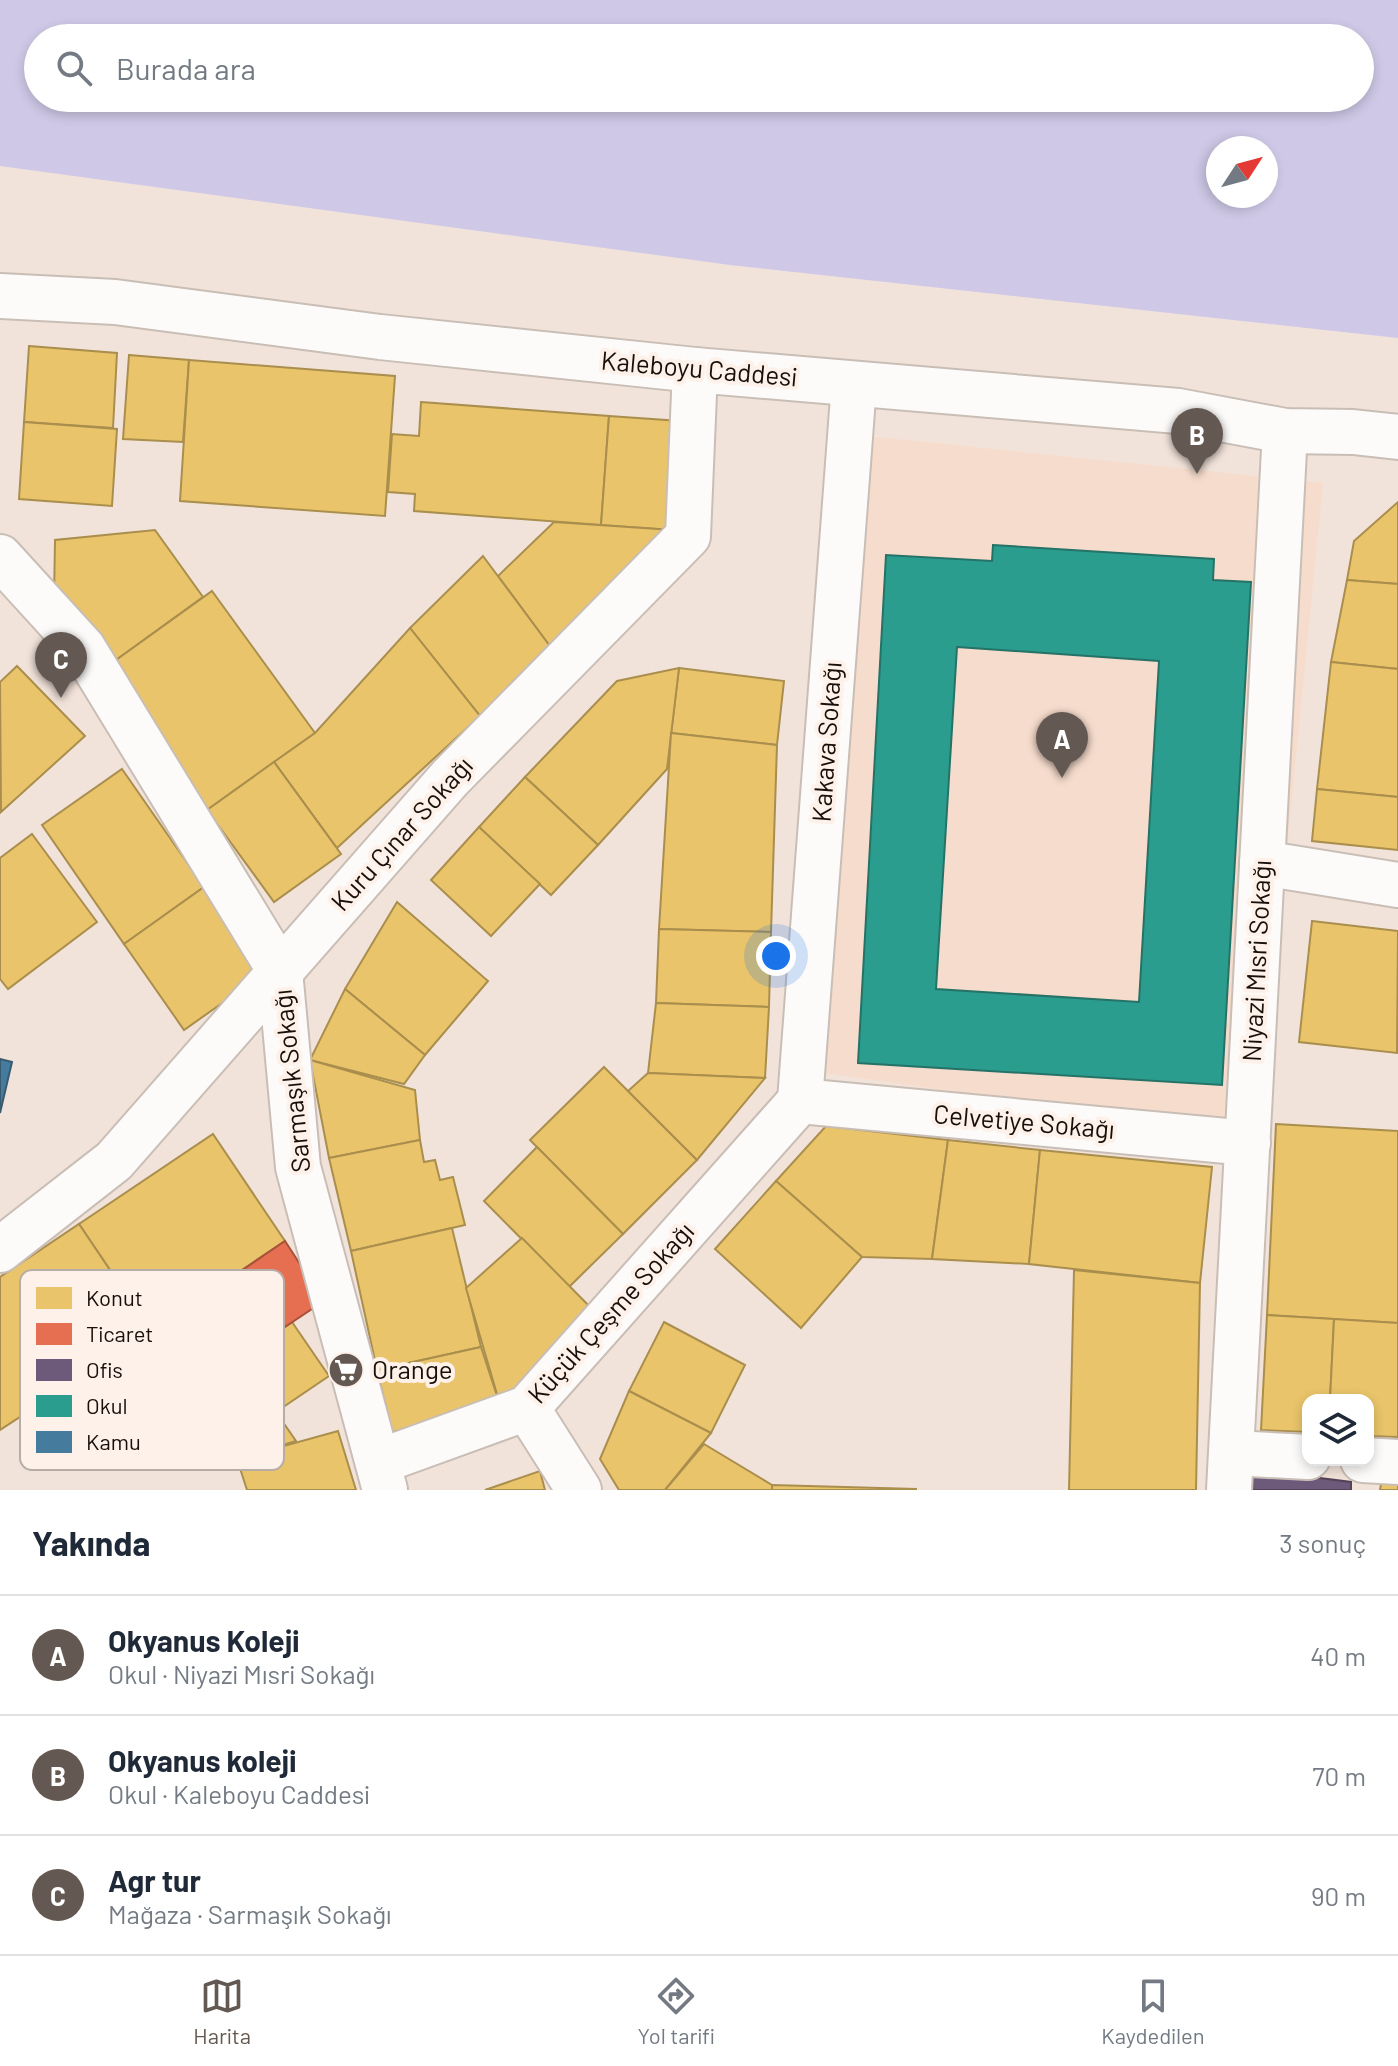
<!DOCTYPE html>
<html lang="tr">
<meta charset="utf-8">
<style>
body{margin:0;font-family:Barlow,sans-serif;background:#f2f2f3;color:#1f2937}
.controls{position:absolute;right:24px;bottom:24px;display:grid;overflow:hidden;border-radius:16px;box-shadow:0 4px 12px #0003}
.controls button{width:72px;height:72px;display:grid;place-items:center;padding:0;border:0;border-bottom:2px solid #e0e1e3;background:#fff;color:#1f2937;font:40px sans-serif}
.compass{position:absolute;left:1206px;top:136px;width:72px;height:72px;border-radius:50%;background:#fff;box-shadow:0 4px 12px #0003;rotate:54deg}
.you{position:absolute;left:776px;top:956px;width:28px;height:28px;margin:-20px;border:6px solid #fff;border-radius:50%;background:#1a73e8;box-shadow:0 0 0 12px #1a73e833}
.badge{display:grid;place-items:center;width:52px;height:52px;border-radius:50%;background:#645952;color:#fff;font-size:26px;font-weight:700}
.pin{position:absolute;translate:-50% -66px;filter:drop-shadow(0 2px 4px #0008)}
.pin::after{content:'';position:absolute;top:42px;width:28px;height:24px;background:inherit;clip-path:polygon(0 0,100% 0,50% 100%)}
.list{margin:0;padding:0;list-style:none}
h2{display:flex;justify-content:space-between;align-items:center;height:104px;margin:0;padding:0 32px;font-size:34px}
h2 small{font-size:26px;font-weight:400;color:#747a83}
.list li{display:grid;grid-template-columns:52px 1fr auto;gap:24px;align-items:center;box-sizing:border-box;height:120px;padding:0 32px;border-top:2px solid #e0e1e3}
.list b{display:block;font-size:30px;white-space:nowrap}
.list p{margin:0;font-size:26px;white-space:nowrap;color:#747a83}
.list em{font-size:26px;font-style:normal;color:#747a83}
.icon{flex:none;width:44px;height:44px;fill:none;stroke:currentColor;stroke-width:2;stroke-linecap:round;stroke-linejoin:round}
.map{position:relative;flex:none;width:1398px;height:1490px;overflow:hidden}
.search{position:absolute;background:#fff;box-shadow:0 4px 12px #0003;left:24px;right:24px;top:24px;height:88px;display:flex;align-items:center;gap:20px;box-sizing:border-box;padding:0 28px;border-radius:44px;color:#747a83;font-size:30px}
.sheet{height:464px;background:#fff}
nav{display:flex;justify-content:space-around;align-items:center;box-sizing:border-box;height:112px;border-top:2px solid #e0e1e3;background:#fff;font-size:22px;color:#747a83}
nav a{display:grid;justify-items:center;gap:4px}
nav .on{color:#645952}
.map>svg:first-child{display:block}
.built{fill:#f6dccc}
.green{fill:#cfc9e7;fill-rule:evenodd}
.homes{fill:#e9c46a;stroke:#aa8e4d;stroke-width:2}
.shops{fill:#e76f51;stroke:#a9523b;stroke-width:2}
.offices{fill:#6d597a;stroke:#544358;stroke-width:2}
.schools{fill:#2a9d8f;stroke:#257267;stroke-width:2;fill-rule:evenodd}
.public{fill:#457b9d;stroke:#385b71;stroke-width:2}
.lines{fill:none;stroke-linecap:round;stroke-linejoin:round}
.minor-casing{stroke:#c9beb6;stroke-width:48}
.minor{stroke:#fdfbf9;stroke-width:44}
.labels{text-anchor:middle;stroke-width:8;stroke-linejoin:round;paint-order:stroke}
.street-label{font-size:26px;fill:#180f09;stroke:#fdf1ea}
.poi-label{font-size:26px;fill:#180f09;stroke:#fdf1ea;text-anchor:start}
.key{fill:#fdf1ea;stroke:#b8ada6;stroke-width:2}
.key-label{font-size:22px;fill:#180f09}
</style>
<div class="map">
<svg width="1398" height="1490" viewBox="0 0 1398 1490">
<rect width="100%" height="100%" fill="#f2e3da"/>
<polygon class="built" points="838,433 1323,483 1259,1135 824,1073"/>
<path class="green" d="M0 0H1398V338L730 265 0 166ZM38 38H1360V98H38ZM1218 148H1266V196H1218Z"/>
<g class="homes">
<polygon points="29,346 117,353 113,428 24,422"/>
<polygon points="129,355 189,360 183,442 123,439"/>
<polygon points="189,360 395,376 385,516 180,501"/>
<polygon points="421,402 609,416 601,525 414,511 415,494 388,492 392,434 419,436"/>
<polygon points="609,416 680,421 673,530 601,525"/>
<polygon points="24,422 117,429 112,506 19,499"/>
<polygon points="1398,502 1398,584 1347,580 1354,541"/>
<polygon points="554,522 673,530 555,653 498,576"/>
<polygon points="155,530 203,597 105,668 54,600 55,540"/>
<polygon points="483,556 555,653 480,716 410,628"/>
<polygon points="1347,580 1398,584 1398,669 1331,662"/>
<polygon points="212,591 315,733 207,810 105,668"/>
<polygon points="410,628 480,716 337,848 274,762 315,733"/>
<polygon points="1331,662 1398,669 1398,797 1317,789"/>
<polygon points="17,666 85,736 1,812 0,682"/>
<polygon points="679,668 784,681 777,745 671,733"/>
<polygon points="679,668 667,769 598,845 525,777 617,681"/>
<polygon points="671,733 777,745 771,932 659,929"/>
<polygon points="274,762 341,854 274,902 207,810"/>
<polygon points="122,769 204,887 124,944 42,825"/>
<polygon points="525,777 598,845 551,895 479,827"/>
<polygon points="1317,789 1398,797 1398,850 1312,841"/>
<polygon points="479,827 540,884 491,936 431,880"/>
<polygon points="32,834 97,922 8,989 0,979 0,858"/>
<polygon points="204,887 265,973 184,1030 124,944"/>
<polygon points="397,902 488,981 425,1055 345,989"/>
<polygon points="1312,921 1398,931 1397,1053 1299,1042"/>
<polygon points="659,929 771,932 769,1007 656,1003"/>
<polygon points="345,989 425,1055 404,1084 310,1060"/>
<polygon points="656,1003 769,1007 765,1078 648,1073"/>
<polygon points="310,1060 415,1090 420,1140 329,1158"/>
<polygon points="604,1067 697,1160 623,1234 530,1140"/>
<polygon points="648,1073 765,1078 697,1160 628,1091"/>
<polygon points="1276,1124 1398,1131 1398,1323 1267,1315"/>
<polygon points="826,1126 948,1140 932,1259 862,1257 776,1181"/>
<polygon points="213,1134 285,1241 151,1331 79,1224"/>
<polygon points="420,1140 424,1162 435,1160 440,1180 453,1177 465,1225 351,1251 329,1158"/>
<polygon points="948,1140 1040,1150 1029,1264 932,1259"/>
<polygon points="537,1147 623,1234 569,1287 484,1201"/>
<polygon points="1040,1150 1212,1167 1200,1283 1029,1264"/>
<polygon points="776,1181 862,1257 801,1328 715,1249"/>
<polygon points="79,1224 151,1331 0,1430 0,1277"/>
<polygon points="452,1228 481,1347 377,1370 351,1251"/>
<polygon points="522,1238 600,1317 501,1408 466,1288"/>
<polygon points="1074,1270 1200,1283 1196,1490 1069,1490"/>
<polygon points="1267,1315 1334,1319 1330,1400 1308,1400 1308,1432 1261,1430"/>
<polygon points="1334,1319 1398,1323 1398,1437 1368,1436 1368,1400 1330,1400"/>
<polygon points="292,1322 329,1376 276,1412 296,1441 237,1459 199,1384"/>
<polygon points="664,1322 745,1365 711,1433 629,1391"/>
<polygon points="481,1347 501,1408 392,1432 377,1370"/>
<polygon points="629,1391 711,1433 665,1490 619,1490 600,1459"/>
<polygon points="338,1431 356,1490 247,1490 237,1459"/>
<polygon points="704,1444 772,1485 772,1490 665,1490"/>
<polygon points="540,1471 545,1490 485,1490"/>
<polygon points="1383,1472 1398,1473 1398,1490 1380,1490"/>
<polygon points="772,1485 916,1489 916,1490 772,1490"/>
</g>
<polygon class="shops" points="285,1241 324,1301 199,1384 160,1326"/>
<polygon class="offices" points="1248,1469 1351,1482 1351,1490 1248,1490"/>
<path class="schools" d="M993 545 1214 559 1213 580 1251 582 1222 1085 858 1063 886 555 992 561ZM957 647 1159 661 1139 1002 936 989Z"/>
<polygon class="public" points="0,1059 12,1062 0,1113"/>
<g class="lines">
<defs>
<g id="minor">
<polyline points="0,296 115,302 380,337 695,370 1178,411 1285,431 1353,432 1398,437"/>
<polyline points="0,557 83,648 280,971 298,1167 385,1490"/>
<polyline points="1262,863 1398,885"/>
<polyline points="800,1101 854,384"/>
<polyline points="800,1101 1248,1143"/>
<polyline points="0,1250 114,1161 450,778 688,536 695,370"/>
<polyline points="527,1408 579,1490"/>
<polyline points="1232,1453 1308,1457"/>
<polyline points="1363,1460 1398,1462"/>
<polyline points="378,1462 527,1408 800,1101"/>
<polyline points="1229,1490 1285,431"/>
</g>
</defs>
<use href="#minor" class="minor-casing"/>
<use href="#minor" class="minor"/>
</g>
<defs>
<symbol id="supermarket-disc" viewBox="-11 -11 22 22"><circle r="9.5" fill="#645952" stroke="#fdf1ea"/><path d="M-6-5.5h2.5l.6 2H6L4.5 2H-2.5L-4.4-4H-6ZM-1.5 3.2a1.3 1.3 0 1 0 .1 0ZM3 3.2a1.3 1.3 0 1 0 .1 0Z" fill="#fff"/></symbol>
</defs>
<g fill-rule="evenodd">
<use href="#supermarket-disc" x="326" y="1350" width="40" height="40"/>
</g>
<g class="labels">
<g class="street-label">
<text transform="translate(699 369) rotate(5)" y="9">Kaleboyu Caddesi</text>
<text transform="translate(827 742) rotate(-86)" y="9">Kakava Sokağı</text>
<text transform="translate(402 834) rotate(-48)" y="9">Kuru Çınar Sokağı</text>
<text transform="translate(1257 961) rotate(-87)" y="9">Niyazi Mısri Sokağı</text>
<text transform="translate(292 1081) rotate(-96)" y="9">Sarmaşık Sokağı</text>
<text transform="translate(1024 1122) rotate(5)" y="9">Celvetiye Sokağı</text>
<text transform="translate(611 1313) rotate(-48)" y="9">Küçük Çeşme Sokağı</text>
</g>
<g class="poi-label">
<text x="372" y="1379">Orange</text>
</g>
</g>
<rect x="20" y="1270" width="264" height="200" rx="12" class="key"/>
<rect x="36" y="1287" width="36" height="22" fill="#e9c46a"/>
<rect x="36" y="1323" width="36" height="22" fill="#e76f51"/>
<rect x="36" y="1359" width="36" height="22" fill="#6d597a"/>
<rect x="36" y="1395" width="36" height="22" fill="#2a9d8f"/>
<rect x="36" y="1431" width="36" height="22" fill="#457b9d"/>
<g class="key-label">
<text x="86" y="1306">Konut</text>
<text x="86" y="1342">Ticaret</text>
<text x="86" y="1378">Ofis</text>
<text x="86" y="1414">Okul</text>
<text x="86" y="1450">Kamu</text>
</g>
</svg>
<div class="controls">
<button><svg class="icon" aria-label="layers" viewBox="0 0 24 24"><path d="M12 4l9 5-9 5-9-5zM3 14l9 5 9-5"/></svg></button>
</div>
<svg class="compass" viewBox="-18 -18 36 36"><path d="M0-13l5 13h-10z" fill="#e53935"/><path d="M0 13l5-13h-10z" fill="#747a83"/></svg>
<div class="you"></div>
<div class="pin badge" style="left:1062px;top:778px">A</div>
<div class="pin badge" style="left:1197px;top:474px">B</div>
<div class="pin badge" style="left:61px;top:698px">C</div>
<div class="search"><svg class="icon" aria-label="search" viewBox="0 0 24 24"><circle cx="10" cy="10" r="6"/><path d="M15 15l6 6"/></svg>Burada ara</div>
</div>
<section class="sheet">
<h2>Yakında<small>3 sonuç</small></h2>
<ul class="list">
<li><span class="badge">A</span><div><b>Okyanus Koleji</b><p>Okul · Niyazi Mısri Sokağı</p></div><em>40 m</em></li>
<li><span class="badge">B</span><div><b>Okyanus koleji</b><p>Okul · Kaleboyu Caddesi</p></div><em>70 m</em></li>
<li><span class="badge">C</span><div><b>Agr tur</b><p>Mağaza · Sarmaşık Sokağı</p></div><em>90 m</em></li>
</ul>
</section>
<nav>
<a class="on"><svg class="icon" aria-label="map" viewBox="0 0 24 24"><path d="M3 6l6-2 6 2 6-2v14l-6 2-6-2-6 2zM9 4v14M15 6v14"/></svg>Harita</a>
<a><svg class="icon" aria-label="directions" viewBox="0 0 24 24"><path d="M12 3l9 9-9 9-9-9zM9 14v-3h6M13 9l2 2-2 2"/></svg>Yol tarifi</a>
<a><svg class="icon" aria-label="saved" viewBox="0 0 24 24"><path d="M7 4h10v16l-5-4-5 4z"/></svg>Kaydedilen</a>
</nav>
